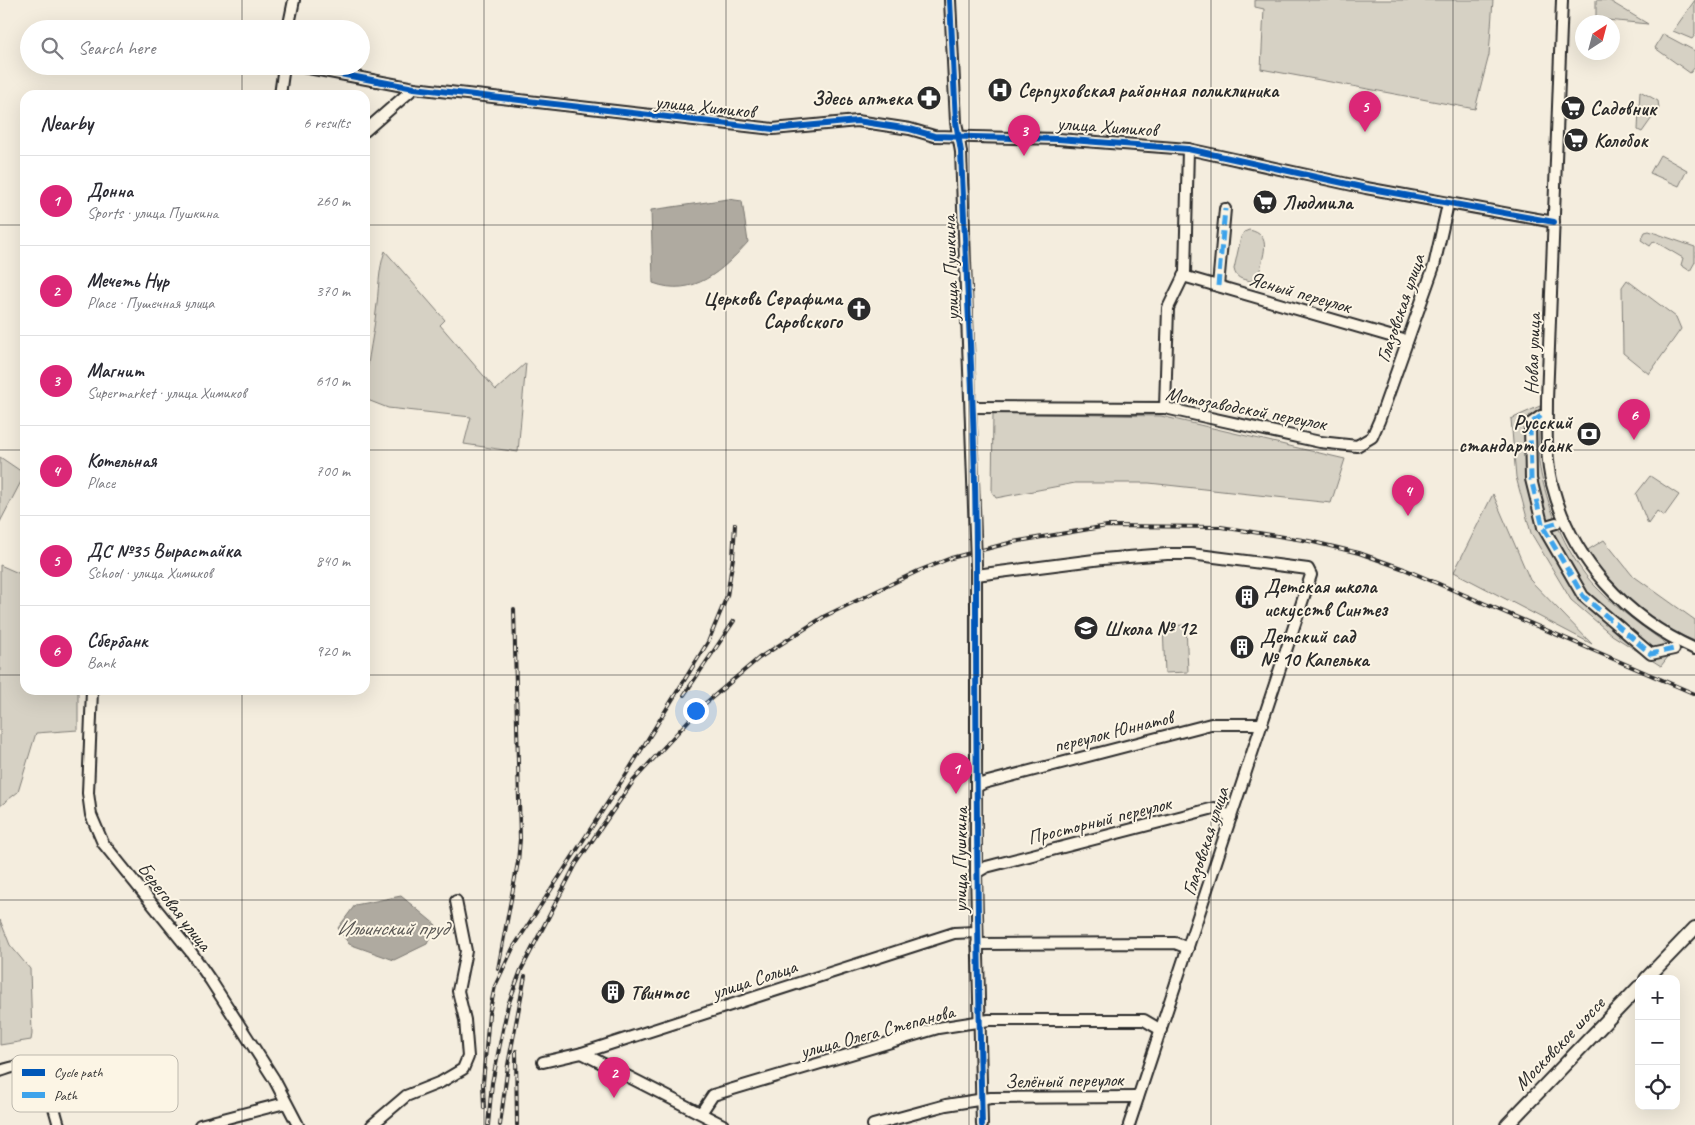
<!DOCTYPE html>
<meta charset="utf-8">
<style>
body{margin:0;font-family:Caveat,sans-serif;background:#f7f7f7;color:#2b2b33}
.controls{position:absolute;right:15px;bottom:15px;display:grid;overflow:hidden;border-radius:10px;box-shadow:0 5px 20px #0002}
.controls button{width:45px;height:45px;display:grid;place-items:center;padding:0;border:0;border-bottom:1px solid #e1e1e2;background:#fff;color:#2b2b33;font:25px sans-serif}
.compass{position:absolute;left:1575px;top:15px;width:45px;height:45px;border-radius:50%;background:#fff;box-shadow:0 5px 20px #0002;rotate:36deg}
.you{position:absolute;left:695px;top:710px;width:18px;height:18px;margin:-12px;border:4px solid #fff;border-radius:50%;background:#1a73e8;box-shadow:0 0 0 8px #1a73e833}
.badge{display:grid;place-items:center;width:32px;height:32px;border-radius:50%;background:#db2777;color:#fff;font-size:16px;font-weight:700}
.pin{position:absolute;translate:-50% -41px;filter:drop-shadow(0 1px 2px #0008)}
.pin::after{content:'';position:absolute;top:26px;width:18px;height:15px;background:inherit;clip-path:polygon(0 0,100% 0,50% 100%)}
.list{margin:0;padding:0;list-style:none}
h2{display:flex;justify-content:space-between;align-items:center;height:65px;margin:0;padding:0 20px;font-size:21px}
h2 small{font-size:16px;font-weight:400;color:#7c7c81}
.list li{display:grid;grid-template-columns:32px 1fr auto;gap:15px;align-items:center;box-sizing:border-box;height:90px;padding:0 20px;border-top:1px solid #e1e1e2}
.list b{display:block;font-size:19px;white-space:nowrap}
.list p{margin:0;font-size:16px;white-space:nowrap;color:#7c7c81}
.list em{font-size:16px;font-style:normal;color:#7c7c81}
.icon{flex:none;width:28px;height:28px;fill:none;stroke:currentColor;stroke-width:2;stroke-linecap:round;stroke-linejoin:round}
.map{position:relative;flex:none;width:1695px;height:1125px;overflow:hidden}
.search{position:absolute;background:#fff;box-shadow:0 5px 20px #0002;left:20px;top:20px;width:350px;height:55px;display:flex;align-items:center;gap:12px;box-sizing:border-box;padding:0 18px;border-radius:28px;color:#7c7c81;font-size:19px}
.panel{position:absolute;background:#fff;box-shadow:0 5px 20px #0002;left:20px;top:90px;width:350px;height:605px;border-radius:15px}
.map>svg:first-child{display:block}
.green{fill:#d6d1c4;stroke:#807e78}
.water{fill:#afaaa0;stroke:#7a7771}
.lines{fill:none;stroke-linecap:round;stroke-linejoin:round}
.minor-casing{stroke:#2b2b2b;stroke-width:14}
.major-casing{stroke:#2b2b2b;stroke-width:16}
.minor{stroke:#fcf5e5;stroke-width:10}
.major{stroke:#fcf5e5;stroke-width:12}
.rail-casing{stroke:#2b2b2b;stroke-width:4}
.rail{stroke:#fcf5e5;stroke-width:2;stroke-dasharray:5.5;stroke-linecap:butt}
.minor-bridge-casing{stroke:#2b2b2b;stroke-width:14;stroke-linecap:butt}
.minor-bridge{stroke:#fcf5e5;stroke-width:10}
.quiet{stroke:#3ea3eb;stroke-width:5;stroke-dasharray:10 5;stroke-linecap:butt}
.cycleway-casing{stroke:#fcf5e5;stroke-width:9}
.cycleway{stroke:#0057b8;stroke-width:6}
.grid{fill:none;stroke:#2b2b2b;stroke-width:1;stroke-opacity:0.55}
.labels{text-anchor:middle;stroke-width:4;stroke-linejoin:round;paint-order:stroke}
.poi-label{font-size:20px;font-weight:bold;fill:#2b2b2b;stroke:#fcf5e5;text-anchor:start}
.street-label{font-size:20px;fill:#2b2b2b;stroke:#fcf5e5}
.water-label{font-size:21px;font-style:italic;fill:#595754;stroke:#fcf5e5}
.key{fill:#fcf5e5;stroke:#bdb8ad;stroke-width:1}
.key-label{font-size:14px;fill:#2b2b2b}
</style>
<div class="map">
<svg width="1695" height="1125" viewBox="0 0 1695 1125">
<rect width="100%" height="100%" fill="#f4edde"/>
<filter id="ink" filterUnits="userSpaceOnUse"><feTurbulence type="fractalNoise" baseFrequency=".02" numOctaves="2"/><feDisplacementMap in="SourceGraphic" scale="10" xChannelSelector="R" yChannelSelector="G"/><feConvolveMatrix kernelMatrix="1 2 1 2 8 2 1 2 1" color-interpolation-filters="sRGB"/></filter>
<g filter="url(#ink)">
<g class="green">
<polygon points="1255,0 1493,0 1489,55 1475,109 1261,69 1264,9 1255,7"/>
<polygon points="1596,0 1608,0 1648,24 1596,19"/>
<polygon points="1695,0 1695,35 1692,39 1673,31"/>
<polygon points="1663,34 1695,51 1695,67 1690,73 1655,48"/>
<polygon points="1640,91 1658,101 1659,108 1642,132 1638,130"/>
<polygon points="1660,155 1687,170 1679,186 1650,173"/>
<path d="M1249 230C1274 235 1262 256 1259 275L1251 281C1242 279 1236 279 1234 269L1241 237 1244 232Z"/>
<polygon points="1649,231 1695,247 1695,262 1690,271 1681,265 1683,258 1654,241 1650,246 1641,240 1645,232"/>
<path d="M385 251 445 320 440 325 496 390 526 363 518 452 464 444 471 417 388 408 365 399C365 369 373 341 376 312 379 291 378 270 385 251Z"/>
<polygon points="1627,280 1676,317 1681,329 1649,374 1623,353 1622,287"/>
<path d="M1540 406C1540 428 1536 453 1541 474 1549 511 1569 560 1596 587 1619 611 1647 630 1674 649L1661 666 1612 635 1571 600 1531 533 1516 477 1511 419Z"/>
<polygon points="993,413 1161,416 1345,459 1331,503 1149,483 1075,483 996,498 992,492"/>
<polygon points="0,457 25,474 0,522"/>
<polygon points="1650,476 1679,495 1664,516 1657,511 1648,524 1636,494"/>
<polygon points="1493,494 1530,580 1592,644 1454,572"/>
<path d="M1604 540 1632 575 1695 620V641C1663 629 1631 608 1608 583 1600 574 1593 562 1586 551Z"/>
<polygon points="0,565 25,576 25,690 78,690 78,730 36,733 18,792 0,806"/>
<polygon points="1186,625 1188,672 1165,673 1163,626"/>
<polygon points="0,920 10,945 30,969 32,1034 31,1040 0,1045"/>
</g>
<g class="water">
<path d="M728 199 742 201 748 242C722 271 694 298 653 283L651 210Z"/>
<polygon points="401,896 436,925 427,944 394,960 349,944 338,928 355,905"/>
</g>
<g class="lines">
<defs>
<g id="minor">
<polyline points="950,0 956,122 961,152 975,534"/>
<path d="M1562 0 1547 400C1547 428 1545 457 1552 484 1571 559 1626 618 1695 649"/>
<polyline points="288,29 294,0"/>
<polyline points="298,66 414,88 773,129 857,121 910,129 934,136 1058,139 1188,149 1366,188 1554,222"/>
<polyline points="280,95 284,66"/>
<polyline points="365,131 414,88"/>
<polyline points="1183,276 1407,341"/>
<polyline points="1218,286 1225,209"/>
<polyline points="972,407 1165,408 1320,442 1357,446 1372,437 1379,421 1434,266 1448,204"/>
<polyline points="1165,408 1168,308 1185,273 1188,149"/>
<polyline points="1541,416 1530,424 1531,479 1543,527"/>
<polyline points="1556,523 1543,527 1583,596 1651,654 1674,649"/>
<polyline points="976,569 976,873 982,1125"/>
<polyline points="976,575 1102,559 1167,554 1191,554 1308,569 1311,575 1129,1125"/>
<polyline points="92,690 88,793 91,815 103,843 191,952 211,981 274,1079 298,1125"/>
<polyline points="976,787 984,783 1211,724 1262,724"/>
<polyline points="976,873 986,867 1214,808 1231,817"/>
<polyline points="977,944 1175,943 1188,948"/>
<polyline points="582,1053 723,1125"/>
<polyline points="543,1062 582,1053 954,933 976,932"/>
<path d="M0 1071C7 1069 16 1065 24 1066 47 1068 53 1107 59 1125"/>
<polyline points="701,1113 713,1095 938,1028 989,1020 1144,1020 1161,1030"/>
<polyline points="200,1125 285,1103"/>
<polyline points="372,1125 406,1096 441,1082 463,1069 468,1057 465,1020 458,991 466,951 456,901"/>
<polyline points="873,1125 946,1105 991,1098 1138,1097"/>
</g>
<g id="major">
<polyline points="1646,979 1695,928"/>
<polyline points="1507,1125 1639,987"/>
</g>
</defs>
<use href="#minor" class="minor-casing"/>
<use href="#major" class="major-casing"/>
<use href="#minor" class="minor"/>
<use href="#major" class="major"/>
<defs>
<g id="rail">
<polyline points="684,695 734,621"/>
<polyline points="498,969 518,862 520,839 514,609"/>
<polyline points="516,1051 517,1125"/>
<polyline points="484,1108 483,1083 489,1014 495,986 513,948 625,776 708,642 727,596 733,558 735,524"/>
<polyline points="488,1125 492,1083 508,1005 521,970 576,864 634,780 701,707 759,658 825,616 918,571 951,558 1013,542 1107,526 1221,527 1309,541 1359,553 1404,569 1695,694"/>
<polyline points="500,1125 508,1065 525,976"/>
</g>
</defs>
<use href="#rail" class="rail-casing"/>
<use href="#rail" class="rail"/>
<defs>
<polyline id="minor-bridge" points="975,534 976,566"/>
</defs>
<use href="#minor-bridge" class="minor-bridge-casing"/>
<use href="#minor-bridge" class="minor-bridge"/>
<g class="quiet">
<polyline points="1218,286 1225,209"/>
<polyline points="1541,416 1530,424 1531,479 1543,527"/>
<polyline points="1556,523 1543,527 1583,596 1651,654 1674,649"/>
</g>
<defs>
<g id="cycleway">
<path d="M950 0 956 122 961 152C967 290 976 429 976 567 976 753 977 939 982 1125"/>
<polyline points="298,66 414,88 773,129 857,121 910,129 934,136 1058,139 1188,149 1366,188 1554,222"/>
</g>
</defs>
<use href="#cycleway" class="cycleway-casing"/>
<use href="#cycleway" class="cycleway"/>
</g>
</g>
<path class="grid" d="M242 0V29M484 0V1125M726 0V1125M969 0V1125M1211 0V1125M1453 0V1125M242 66V95M0 225H25M365 225H1695M0 450H25M365 450H1695M0 675H25M365 675H1695M242 690V1125M0 900H1695"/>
<defs>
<symbol id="hospital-disc" viewBox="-11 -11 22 22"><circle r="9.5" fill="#2b2b2b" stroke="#fcf5e5"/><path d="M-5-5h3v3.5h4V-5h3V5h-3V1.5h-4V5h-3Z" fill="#fff"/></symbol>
<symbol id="pharmacy-disc" viewBox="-11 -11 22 22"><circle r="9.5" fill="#2b2b2b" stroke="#fcf5e5"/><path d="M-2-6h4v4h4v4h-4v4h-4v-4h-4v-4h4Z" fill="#fff"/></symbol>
<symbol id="supermarket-disc" viewBox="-11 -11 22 22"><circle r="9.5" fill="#2b2b2b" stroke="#fcf5e5"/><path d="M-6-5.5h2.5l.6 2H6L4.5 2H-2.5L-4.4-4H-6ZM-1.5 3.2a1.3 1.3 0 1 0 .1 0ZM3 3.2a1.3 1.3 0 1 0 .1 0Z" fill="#fff"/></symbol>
<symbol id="church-disc" viewBox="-11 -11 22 22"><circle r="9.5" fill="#2b2b2b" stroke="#fcf5e5"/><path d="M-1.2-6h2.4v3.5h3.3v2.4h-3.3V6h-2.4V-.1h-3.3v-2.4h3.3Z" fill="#fff"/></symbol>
<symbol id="bank-disc" viewBox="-11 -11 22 22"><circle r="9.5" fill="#2b2b2b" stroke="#fcf5e5"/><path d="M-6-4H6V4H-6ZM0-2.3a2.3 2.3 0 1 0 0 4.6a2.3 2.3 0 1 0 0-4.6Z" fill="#fff"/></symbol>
<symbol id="building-disc" viewBox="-11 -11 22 22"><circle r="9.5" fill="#2b2b2b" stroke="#fcf5e5"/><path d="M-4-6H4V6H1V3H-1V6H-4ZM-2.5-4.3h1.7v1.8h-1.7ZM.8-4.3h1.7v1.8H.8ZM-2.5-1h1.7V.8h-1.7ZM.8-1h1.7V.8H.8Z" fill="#fff"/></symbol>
<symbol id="school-disc" viewBox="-11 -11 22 22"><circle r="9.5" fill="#2b2b2b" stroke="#fcf5e5"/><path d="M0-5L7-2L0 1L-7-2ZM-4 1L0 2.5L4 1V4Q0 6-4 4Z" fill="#fff"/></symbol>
</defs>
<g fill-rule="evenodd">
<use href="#hospital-disc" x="986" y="76" width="28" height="28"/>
<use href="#pharmacy-disc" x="915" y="84" width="28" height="28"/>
<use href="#supermarket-disc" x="1559" y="94" width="28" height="28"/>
<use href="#supermarket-disc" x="1562" y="126" width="28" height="28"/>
<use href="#supermarket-disc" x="1251" y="188" width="28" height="28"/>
<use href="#church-disc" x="845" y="295" width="28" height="28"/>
<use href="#bank-disc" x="1575" y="420" width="28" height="28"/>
<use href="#building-disc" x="1233" y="583" width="28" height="28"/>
<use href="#school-disc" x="1072" y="614" width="28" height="28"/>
<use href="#building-disc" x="1228" y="633" width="28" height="28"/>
<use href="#building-disc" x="599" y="978" width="28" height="28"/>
</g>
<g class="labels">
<g class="poi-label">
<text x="1018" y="97">Серпуховская районная поликлиника</text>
<text x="912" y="105" text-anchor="end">Здесь аптека</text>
<text x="1590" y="115">Садовник</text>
<text x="1594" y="147">Колобок</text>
<text x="1282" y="209">Людмила</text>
<text x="842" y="305" text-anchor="end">Церковь Серафима<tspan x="842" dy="23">Саровского</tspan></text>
<text x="1572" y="429" text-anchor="end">Русский<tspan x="1572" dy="23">стандарт банк</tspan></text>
<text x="1264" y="593">Детская школа<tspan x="1264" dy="23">искусств Синтез</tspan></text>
<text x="1104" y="635">Школа № 12</text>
<text x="1260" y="643">Детский сад<tspan x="1260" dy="23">№ 10 Капелька</tspan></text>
<text x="630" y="999">Твинтос</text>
</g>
<g class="street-label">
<text transform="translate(705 106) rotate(6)" y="7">улица Химиков</text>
<text transform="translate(1107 126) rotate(4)" y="7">улица Химиков</text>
<text transform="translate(950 268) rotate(-92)" y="7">улица Пушкина</text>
<text transform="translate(1300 292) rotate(16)" y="7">Ясный переулок</text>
<text transform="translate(1400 308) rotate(-71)" y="7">Глазовская улица</text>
<text transform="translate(1532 354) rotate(-88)" y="7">Новая улица</text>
<text transform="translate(1246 408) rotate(11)" y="7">Мотозаводской переулок</text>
<text transform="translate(1113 731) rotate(-14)" y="7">переулок Юннатов</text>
<text transform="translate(1099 820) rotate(-14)" y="7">Просторный переулок</text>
<text transform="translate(1205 841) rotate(-72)" y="7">Глазовская улица</text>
<text transform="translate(960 860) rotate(-90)" y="7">улица Пушкина</text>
<text transform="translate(175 906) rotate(52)" y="7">Береговая улица</text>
<text transform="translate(754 979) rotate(-18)" y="7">улица Сольца</text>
<text transform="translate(877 1031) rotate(-15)" y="7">улица Олега Степанова</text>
<text transform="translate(1559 1043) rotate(-46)" y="7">Московское шоссе</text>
<text transform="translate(1064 1080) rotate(-1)" y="7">Зелёный переулок</text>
</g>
<g class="water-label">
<text x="392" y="935">Ильинский пруд</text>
</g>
</g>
<rect x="12" y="1055" width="166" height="57" rx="8" class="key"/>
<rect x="22" y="1069" width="23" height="7" fill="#0057b8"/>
<rect x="22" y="1092" width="23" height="6" fill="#3ea3eb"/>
<g class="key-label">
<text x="54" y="1077">Cycle path</text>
<text x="54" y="1100">Path</text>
</g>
</svg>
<div class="controls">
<button>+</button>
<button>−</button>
<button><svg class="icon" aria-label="locate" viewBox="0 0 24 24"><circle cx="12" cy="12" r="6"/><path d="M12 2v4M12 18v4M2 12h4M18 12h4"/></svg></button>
</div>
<svg class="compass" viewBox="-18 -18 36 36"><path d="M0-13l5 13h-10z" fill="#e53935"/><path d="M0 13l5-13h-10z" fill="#7c7c81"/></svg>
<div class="you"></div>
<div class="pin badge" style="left:956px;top:794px">1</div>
<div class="pin badge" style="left:614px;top:1098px">2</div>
<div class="pin badge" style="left:1024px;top:156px">3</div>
<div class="pin badge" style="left:1408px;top:516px">4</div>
<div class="pin badge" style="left:1365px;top:132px">5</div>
<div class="pin badge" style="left:1634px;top:440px">6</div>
<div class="search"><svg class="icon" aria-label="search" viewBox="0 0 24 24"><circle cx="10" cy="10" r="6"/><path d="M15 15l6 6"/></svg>Search here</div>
<section class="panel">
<h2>Nearby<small>6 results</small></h2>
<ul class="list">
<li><span class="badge">1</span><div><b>Донна</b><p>Sports · улица Пушкина</p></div><em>260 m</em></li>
<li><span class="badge">2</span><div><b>Мечеть Нур</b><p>Place · Пушечная улица</p></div><em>370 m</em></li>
<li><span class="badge">3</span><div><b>Магнит</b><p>Supermarket · улица Химиков</p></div><em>610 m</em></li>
<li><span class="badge">4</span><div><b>Котельная</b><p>Place</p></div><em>700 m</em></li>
<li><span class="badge">5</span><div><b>ДС №35 Вырастайка</b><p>School · улица Химиков</p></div><em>840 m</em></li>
<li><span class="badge">6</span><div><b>Сбербанк</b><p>Bank</p></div><em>920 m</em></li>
</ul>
</section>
</div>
